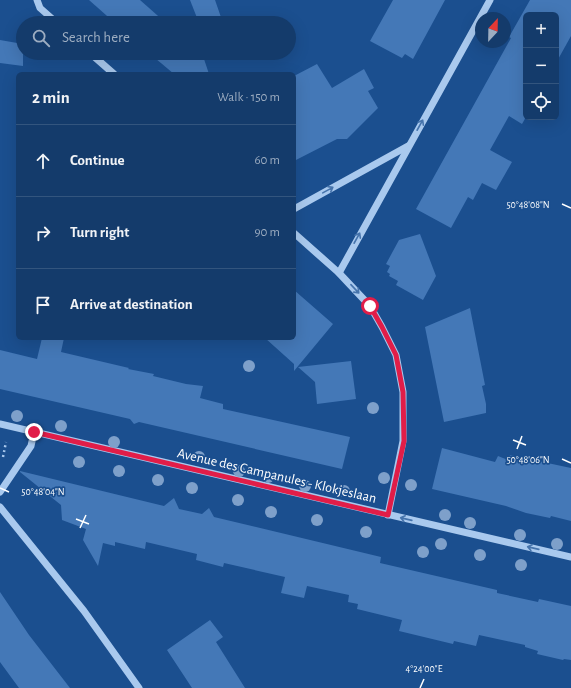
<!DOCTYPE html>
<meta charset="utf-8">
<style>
body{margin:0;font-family:"Alegreya Sans",sans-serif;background:#214673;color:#f1f3f6}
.controls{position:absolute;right:12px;top:12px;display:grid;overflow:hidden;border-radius:6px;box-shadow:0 4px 16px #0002}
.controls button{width:36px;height:36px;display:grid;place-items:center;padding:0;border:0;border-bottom:1px solid #33557e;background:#143b6b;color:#f1f3f6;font:20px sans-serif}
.compass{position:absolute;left:475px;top:12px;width:36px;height:36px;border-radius:50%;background:#143b6b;box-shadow:0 4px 16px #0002;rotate:22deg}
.stop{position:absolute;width:12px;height:12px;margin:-9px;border:3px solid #e11d48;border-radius:50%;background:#fff}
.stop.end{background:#e11d48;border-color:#fff;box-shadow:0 1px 4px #0008}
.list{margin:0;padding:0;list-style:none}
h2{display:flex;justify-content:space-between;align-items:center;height:52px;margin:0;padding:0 16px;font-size:17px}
h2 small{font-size:13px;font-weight:400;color:#9dadc1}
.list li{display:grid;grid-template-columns:26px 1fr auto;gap:12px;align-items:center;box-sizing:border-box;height:72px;padding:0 16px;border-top:1px solid #33557e}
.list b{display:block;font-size:15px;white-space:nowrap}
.list em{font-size:13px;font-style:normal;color:#9dadc1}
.icon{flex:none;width:22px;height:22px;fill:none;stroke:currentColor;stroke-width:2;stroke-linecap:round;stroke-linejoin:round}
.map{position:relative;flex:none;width:571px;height:688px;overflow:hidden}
.search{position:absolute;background:#143b6b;box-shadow:0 4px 16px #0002;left:16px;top:16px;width:280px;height:44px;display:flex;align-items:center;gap:10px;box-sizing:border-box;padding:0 14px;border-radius:22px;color:#9dadc1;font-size:15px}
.panel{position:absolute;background:#143b6b;box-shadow:0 4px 16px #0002;left:16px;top:72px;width:280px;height:268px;border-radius:6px}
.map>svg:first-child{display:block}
.building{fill:#4478b7}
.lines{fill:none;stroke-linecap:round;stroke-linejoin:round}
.path{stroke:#a9c9ee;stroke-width:2.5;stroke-dasharray:2 3;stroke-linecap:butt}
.minor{stroke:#a9c9ee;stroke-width:7}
.tree{fill:#7ea0ca}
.oneway{stroke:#4674ac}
.route{stroke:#e11d48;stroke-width:5}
.ticks{fill:none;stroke:#fff;stroke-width:1.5}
.labels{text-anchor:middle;stroke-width:3.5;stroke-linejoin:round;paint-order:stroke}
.street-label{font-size:14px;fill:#fff;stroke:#1b4f8f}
.ticks-label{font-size:10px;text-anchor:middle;fill:#fff;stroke:#1b4f8f;stroke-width:3.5;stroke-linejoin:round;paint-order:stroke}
</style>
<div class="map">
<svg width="571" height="688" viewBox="0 0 571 688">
<rect width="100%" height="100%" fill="#1b4f8f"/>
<g class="building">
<polygon points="89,0 140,0 166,23 115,23"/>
<polygon points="190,0 215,0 223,23 199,23"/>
<polygon points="393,0 445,0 413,59 405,54 402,58 370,41"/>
<polygon points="530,0 571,0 571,36 556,63 556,15 526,15 526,117 522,124 509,116 490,150 512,162 496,190 482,183 473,200 468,197 451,228 416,209 511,38 509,37"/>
<polygon points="0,40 23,44 23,66 0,63"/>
<polygon points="149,53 200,53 203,56 209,74 174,74"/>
<polygon points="317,64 332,88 364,69 374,88 368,91 378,108 347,139 337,139 294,161 294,76"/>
<polygon points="420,234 436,276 423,300 396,285 398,281 389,276 390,274 387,272 390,266 386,264 399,240"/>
<polygon points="294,290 333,324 294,371 294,364 265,338 294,338"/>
<polygon points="470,308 485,385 482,386 486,404 486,413 444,422 425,327"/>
<polygon points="42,338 64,338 61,352 129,368 128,369 154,374 153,376 186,384 203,386 200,398 223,404 223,409 350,437 342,469 139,422 134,424 130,419 0,389 0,350 37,359"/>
<polygon points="351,361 356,399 317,404 315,382 298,367"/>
<polygon points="442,448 495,462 498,456 508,460 510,455 571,468 571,521 551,516 550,518 526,513 506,506 432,489"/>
<polygon points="20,471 164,506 174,498 179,509 202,514 209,508 214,517 381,557 380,563 497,590 497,593 538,602 539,599 571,606 571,660 564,659 563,660 537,654 538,651 525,647 525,645 479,635 476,646 454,641 453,644 399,631 402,620 357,609 358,604 348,602 349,595 307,586 304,598 281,593 285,577 224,563 223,567 196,560 197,554 146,542 145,549 115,542 115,546 103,543 98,566 83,540 86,529 62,520 61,505 20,472"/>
<polygon points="0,592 29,635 70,688 19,688 0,662"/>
<polygon points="210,620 223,637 216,642 245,688 192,688 167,650"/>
</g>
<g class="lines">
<polyline class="path" points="3,457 6,442"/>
<g class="minor">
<polyline points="37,0 40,8 57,23"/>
<polyline points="90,53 114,74"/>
<polyline points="294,209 408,146"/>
<polyline points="294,233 339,273 370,306 382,327 396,355 403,392 403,441 388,515"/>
<polyline points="339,273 490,0"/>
<polyline points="0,424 571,557"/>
<polyline points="0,492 31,446 34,432"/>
<polyline points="0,507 84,611 139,688"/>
</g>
</g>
<g class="tree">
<circle cx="249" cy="366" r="6"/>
<circle cx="373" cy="408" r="6"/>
<circle cx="17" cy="416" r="6"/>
<circle cx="61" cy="426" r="6"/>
<circle cx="114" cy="442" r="6"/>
<circle cx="199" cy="457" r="6"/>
<circle cx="79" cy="462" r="6"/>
<circle cx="119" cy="471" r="6"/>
<circle cx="239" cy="471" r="6"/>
<circle cx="268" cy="477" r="6"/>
<circle cx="384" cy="478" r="6"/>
<circle cx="158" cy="480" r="6"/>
<circle cx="411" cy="485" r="6"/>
<circle cx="305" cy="486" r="6"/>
<circle cx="192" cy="488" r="6"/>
<circle cx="344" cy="491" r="6"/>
<circle cx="238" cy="500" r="6"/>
<circle cx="271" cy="512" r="6"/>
<circle cx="445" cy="515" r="6"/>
<circle cx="317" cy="520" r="6"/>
<circle cx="470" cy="523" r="6"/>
<circle cx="366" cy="532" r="6"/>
<circle cx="520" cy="535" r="6"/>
<circle cx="441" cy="544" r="6"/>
<circle cx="557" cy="544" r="6"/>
<circle cx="423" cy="552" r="6"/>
<circle cx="480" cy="555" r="6"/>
<circle cx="521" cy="565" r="6"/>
</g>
<defs><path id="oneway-shaft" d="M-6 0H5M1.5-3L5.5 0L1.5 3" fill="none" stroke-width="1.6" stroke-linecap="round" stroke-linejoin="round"/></defs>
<g class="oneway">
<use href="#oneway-shaft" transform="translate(420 125) rotate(-61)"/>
<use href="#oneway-shaft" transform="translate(328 190) rotate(-29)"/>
<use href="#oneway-shaft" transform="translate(357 238) rotate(-61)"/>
<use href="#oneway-shaft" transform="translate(355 289) rotate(47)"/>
<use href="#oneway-shaft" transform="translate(406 519) rotate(-167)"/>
<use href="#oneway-shaft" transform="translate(533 548) rotate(-167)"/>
</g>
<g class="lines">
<polyline class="route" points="34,432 388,515 404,441 403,392 396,355 382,327 370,306"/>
</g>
<path class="ticks" d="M562 204 571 208M513 440 526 445M517 449 522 436M562 459 571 463M0 488 9 492M76 519 89 524M80 528 86 515M420 688 424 679"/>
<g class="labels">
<g class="street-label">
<text transform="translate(277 475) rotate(13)" y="5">Avenue des Campanules - Klokjeslaan</text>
</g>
</g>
<g class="ticks-label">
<text x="528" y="208">50°48'08"N</text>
<text x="528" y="463">50°48'06"N</text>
<text x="43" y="495">50°48'04"N</text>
<text x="424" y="672">4°24'00"E</text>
</g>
</svg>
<div class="controls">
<button>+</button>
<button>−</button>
<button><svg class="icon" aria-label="locate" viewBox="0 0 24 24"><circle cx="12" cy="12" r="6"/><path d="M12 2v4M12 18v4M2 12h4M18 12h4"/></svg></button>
</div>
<svg class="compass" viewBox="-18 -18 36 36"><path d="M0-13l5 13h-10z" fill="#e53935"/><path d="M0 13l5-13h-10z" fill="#9dadc1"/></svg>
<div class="stop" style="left:370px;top:306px"></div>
<div class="stop end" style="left:34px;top:432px"></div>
<div class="search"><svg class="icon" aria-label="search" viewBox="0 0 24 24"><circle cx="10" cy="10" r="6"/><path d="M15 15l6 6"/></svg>Search here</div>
<section class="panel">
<h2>2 min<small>Walk · 150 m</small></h2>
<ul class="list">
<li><svg class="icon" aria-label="ahead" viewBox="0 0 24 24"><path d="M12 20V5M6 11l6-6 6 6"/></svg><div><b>Continue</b></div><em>60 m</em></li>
<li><svg class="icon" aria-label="right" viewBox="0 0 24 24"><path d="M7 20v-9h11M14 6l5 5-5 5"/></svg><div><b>Turn right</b></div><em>90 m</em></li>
<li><svg class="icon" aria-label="arrive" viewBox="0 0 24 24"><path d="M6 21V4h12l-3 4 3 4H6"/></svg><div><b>Arrive at destination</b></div></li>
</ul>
</section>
</div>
